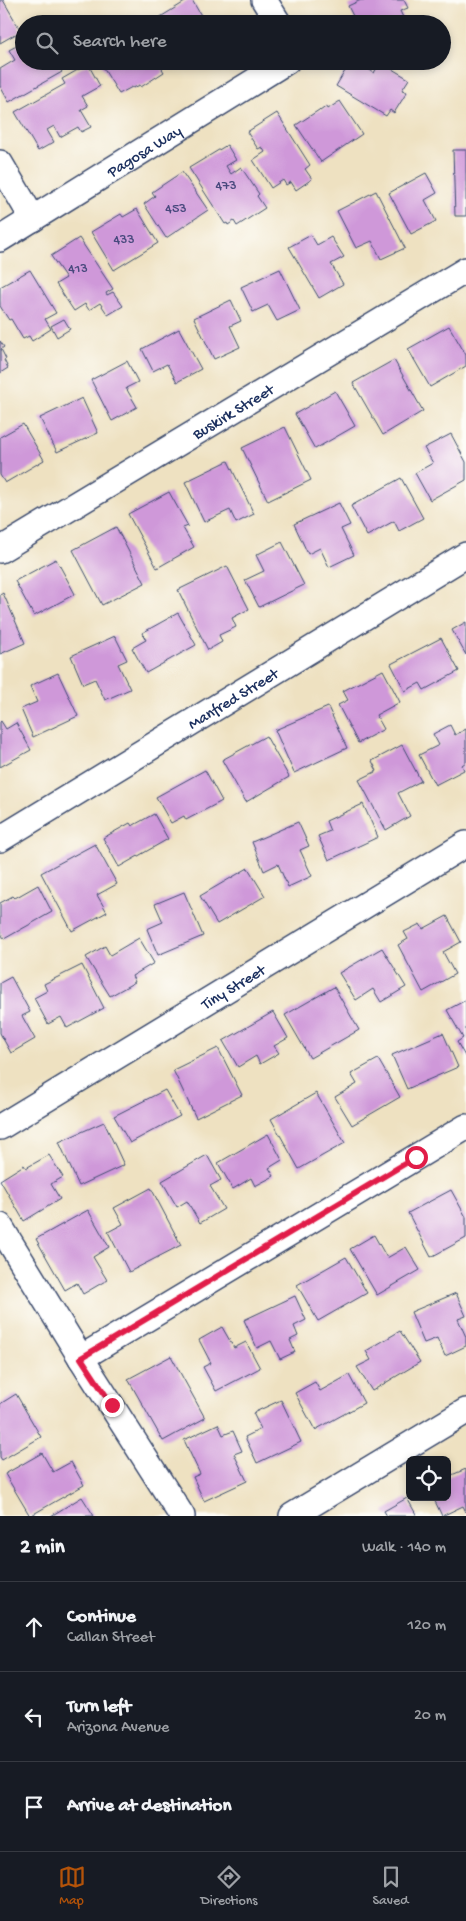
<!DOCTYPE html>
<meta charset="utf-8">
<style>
body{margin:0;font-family:"Gochi Hand",sans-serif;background:#20242c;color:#f1f3f6}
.controls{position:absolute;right:15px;bottom:15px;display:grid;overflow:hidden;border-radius:8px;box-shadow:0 2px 8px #0003}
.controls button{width:45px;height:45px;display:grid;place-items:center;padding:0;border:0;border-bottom:1px solid #363941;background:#171b24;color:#f1f3f6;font:25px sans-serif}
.stop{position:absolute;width:15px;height:15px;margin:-11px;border:4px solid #e11d48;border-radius:50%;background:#fff}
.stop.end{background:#e11d48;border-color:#fff;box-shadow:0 1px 5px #0008}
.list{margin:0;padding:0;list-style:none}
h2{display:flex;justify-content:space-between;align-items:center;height:65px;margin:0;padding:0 20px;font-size:21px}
h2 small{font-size:16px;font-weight:400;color:#9ea1a6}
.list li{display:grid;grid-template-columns:32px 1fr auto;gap:15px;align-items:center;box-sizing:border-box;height:90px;padding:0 20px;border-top:1px solid #363941}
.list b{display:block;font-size:19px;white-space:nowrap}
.list p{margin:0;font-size:16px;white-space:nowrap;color:#9ea1a6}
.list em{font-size:16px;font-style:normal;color:#9ea1a6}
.icon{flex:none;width:28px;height:28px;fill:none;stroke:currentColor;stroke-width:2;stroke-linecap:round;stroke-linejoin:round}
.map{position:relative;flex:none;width:466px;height:1516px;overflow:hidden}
.search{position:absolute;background:#171b24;box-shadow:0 2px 8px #0003;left:15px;right:15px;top:15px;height:55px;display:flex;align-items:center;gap:12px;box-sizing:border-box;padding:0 18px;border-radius:28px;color:#9ea1a6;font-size:19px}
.sheet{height:335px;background:#171b24}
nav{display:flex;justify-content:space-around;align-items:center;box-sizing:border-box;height:70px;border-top:1px solid #363941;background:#171b24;font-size:14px;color:#9ea1a6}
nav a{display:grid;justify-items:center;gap:2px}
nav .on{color:#b45309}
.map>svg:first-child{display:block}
.building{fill:#cf98d9}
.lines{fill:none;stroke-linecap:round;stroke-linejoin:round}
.minor-casing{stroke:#3b4a6d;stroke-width:28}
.minor{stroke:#fff;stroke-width:25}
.route{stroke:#e11d48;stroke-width:6}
.labels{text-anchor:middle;stroke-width:5;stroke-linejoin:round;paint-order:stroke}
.number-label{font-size:14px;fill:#48497d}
.street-label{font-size:16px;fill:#1b2f5e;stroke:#fdfcf7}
</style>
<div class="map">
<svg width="466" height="1516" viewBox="0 0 466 1516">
<rect width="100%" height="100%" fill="#fdfcf7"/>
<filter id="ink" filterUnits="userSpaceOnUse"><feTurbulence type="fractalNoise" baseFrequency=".02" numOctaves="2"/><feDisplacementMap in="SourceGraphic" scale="10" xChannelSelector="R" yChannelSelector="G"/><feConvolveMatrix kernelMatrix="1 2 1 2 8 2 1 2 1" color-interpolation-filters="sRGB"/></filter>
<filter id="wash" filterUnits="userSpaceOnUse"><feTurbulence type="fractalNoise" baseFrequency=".0096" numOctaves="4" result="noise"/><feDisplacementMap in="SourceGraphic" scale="20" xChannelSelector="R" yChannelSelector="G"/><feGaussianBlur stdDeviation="1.12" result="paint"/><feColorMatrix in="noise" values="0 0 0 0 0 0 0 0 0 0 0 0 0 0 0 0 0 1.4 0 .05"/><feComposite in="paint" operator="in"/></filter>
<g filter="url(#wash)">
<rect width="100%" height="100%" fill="#eee1c1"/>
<g id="blocks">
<g class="building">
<polygon points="0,0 3,0 21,31 0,43"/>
<polygon points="188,0 192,0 206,24 149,24"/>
<polygon points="361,0 404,0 408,8 400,11 406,24 357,24 348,6"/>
<polygon points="24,42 24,61 61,61 62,63 58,65 62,72 9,102 0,86 0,69 15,60 9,50"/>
<polygon points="99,61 157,61 164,72 141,87 140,85 133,88 132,87 119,94"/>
<polygon points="351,61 357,61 374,73 380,62 409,79 402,90 407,92 394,113 390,110 386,116 336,86"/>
<polygon points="88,64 100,86 82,96 88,106 81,110 91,127 81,132 78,127 60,137 54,126 47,130 54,142 38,151 15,112 65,84 62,79"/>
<polygon points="340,101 362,134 321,162 296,125 319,110 320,111 327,106 328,109"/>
<polygon points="277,113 310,165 305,169 312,179 296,190 291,182 286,185 283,180 271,188 253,160 265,152 262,147 258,149 247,132"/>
<polygon points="227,145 236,160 226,166 231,174 241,167 259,194 257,196 265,208 237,226 234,221 228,225 227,223 225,224 189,168"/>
<polygon points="453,150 466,150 466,216 455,216"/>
<polygon points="182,172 208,210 166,238 144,204 155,196 152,192"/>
<polygon points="426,173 437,193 425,200 436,221 411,234 389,193"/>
<polygon points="376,191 405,248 381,259 372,241 356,248 337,211"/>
<polygon points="137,209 158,243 114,270 91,232 121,214 123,217"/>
<polygon points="311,235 317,245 331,237 344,257 331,264 343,284 319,298 289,247"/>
<polygon points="79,238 113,289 106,293 107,295 113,292 123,306 108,315 100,303 89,310 85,304 74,311 56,284 66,278 51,256"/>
<polygon points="280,269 300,310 277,321 268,305 253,312 241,287"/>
<polygon points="30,270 56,313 45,319 51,329 32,341 29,336 23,339 11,319 9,320 0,306 0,287"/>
<polygon points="231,300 241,321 230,326 240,347 214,359 194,318"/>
<polygon points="64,319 70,329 57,337 51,326"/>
<polygon points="449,326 466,355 466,366 430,387 408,349"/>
<polygon points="179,329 201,369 177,382 167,364 153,371 142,349"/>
<polygon points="0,341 4,347 1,349 6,359 4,360 8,368 0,373"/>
<polygon points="394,360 423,411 383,435 353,383"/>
<polygon points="127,361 138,382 126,388 137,407 112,421 91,380"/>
<polygon points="335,391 355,426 315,449 295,414"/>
<polygon points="82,398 98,433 57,452 40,418"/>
<polygon points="23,424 44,460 5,483 0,475 0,437"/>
<polygon points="285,427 311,480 268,501 242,448"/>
<polygon points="451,434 466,462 466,480 430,500 415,473 433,463 424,448"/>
<polygon points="228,461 254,514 236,523 230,510 204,522 185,482"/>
<polygon points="401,478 423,518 399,531 394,521 367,536 351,506"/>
<polygon points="169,492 188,526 183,528 194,547 157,568 128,514"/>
<polygon points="339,503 350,525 341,529 354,555 329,567 320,548 308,554 294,524"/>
<polygon points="116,527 145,583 102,605 73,550"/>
<polygon points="282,542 304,585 259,607 245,580 264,571 256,555"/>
<polygon points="56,559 75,594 34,616 15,581"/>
<polygon points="227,566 249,609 232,618 236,627 219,635 222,642 208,650 178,590"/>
<polygon points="3,593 25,643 0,654 0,595"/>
<polygon points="178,613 196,645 146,673 132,648 146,640 142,633"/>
<polygon points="466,622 466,655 452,630"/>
<polygon points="115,636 127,660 118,664 130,689 105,700 95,679 83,684 71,656"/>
<polygon points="441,638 459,671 424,690 420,683 405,691 391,664"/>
<polygon points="383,670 400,702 376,715 384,729 358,743 338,705 348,700 343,691"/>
<polygon points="58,673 78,716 33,737 21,709 37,702 30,686"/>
<polygon points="328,707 347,748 294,773 275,730"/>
<polygon points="1,721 6,729 16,723 31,750 0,767 0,722"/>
<polygon points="450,725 455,735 466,729 466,762 462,765 464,770 435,785 419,755 439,745 433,734"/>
<polygon points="266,736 289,777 246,802 222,760"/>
<polygon points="402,745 421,781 398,793 410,816 386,830 359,780 377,771 372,761"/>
<polygon points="205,770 222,801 186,820 184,816 171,823 156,797"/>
<polygon points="363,804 378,837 329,860 318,836 330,831 326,821"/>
<polygon points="154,814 168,839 119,867 103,838 130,823 132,826"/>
<polygon points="298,822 309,846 300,850 312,876 288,887 278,864 264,871 252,842"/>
<polygon points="95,844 117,884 97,895 107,912 72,931 41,873"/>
<polygon points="248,868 265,896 217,924 200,896"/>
<polygon points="38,885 52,912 4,939 0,931 0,903 13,896 15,898"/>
<polygon points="184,892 203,936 158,955 147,929 163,922 155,904"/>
<polygon points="447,916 461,942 443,952 455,974 423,992 398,945 408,939 404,932 420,924 423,929"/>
<polygon points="139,938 154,963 132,976 135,982 110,996 86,957 105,946 110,955"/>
<polygon points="382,948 406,987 381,1002 373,989 356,1000 339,973"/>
<polygon points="82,965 104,1008 67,1028 61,1017 48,1024 34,998 47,991 44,984"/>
<polygon points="11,977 30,1012 22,1016 35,1039 11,1053 0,1033 0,983"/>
<polygon points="334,987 359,1030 310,1058 285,1015"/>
<polygon points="466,1000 466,1058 457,1042 463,1038 447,1010"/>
<polygon points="273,1012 288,1038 274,1046 279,1053 260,1064 256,1056 238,1067 223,1041"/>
<polygon points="443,1033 458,1067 407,1089 392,1055"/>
<polygon points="218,1048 242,1095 196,1118 173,1070"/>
<polygon points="378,1059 400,1097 352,1125 335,1097 357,1084 351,1074"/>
<polygon points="165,1090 180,1116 130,1143 114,1116"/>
<polygon points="316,1093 345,1143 299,1169 271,1119"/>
<polygon points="104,1122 124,1165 79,1186 59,1142"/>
<polygon points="268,1134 282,1160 269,1168 274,1176 255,1186 251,1178 233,1189 218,1163"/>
<polygon points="49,1155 63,1177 51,1184 60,1199 24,1221 0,1180 24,1165 26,1168"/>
<polygon points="207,1155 221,1180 210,1186 224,1209 200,1223 187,1201 177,1207 162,1181"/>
<polygon points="151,1188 181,1245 129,1272 108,1232 123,1224 114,1208"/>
<polygon points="451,1190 466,1217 466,1238 431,1257 408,1213"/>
<polygon points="88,1210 109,1247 93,1257 107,1280 83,1294 77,1283 65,1290 36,1239"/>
<polygon points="374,1235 387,1258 406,1247 420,1270 377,1295 350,1249"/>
<polygon points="346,1257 367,1293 318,1321 297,1285"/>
<polygon points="456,1293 466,1316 458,1319 466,1337 466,1346 445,1356 437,1338 424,1343 411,1312"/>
<polygon points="295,1296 306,1320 294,1326 298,1336 290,1340 295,1352 280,1359 271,1341 257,1348 244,1320"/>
<polygon points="222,1327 234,1348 246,1342 260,1368 216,1391 203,1367 211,1363 199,1340"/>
<polygon points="400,1331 420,1362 372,1391 357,1367 371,1360 366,1351"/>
<polygon points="171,1356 205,1418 163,1441 128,1379"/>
<polygon points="349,1375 364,1403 315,1430 295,1393 315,1382 320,1391"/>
<polygon points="16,1394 41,1437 2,1460 0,1457 0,1404"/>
<polygon points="281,1400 301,1442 257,1463 245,1437 261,1429 253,1413"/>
<polygon points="218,1424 223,1435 233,1431 242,1451 234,1454 247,1481 204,1501 193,1477 200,1474 184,1440"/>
<polygon points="42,1453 53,1472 71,1462 84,1485 30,1516 5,1474"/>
<polygon points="466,1469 466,1512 463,1506 442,1516 433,1497 447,1497 447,1477"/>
<polygon points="82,1497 94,1516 51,1516"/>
<polygon points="407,1498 417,1516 387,1516 384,1511"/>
</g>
</g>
</g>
<g filter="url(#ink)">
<use href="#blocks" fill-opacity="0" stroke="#3b4a6d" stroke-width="1"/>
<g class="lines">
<defs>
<g id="minor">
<polyline points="264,0 279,24"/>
<polyline points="0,163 33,219"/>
<path id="s1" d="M0 239 287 61"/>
<path id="s2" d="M0 550 466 270"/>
<path id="s3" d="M0 839 466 555"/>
<path id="s4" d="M0 1127 466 844"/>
<polyline points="0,1226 81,1358 182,1516"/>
<polyline points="81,1358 466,1127"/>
<polyline points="292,1516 466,1411"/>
</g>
</defs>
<use href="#minor" class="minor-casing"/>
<use href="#minor" class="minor"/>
</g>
</g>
<g class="lines" filter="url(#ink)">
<polyline class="route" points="112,1405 81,1358 416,1157"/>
</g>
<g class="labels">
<g class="number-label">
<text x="226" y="189">473</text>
<text x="176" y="212">453</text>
<text x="124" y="243">433</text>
<text x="78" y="272">413</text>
</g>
<g class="street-label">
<text dy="6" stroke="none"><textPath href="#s1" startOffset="169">Pagosa Way</textPath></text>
<text dy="6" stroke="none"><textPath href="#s2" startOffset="271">Buskirk Street</textPath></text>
<text dy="6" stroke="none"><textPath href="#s3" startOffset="272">Manfred Street</textPath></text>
<text dy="6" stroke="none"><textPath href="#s4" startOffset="272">Tiny Street</textPath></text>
</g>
</g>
</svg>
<div class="controls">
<button><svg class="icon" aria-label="locate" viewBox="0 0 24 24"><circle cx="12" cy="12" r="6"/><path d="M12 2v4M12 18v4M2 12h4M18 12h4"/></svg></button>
</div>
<div class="stop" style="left:416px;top:1157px"></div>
<div class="stop end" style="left:112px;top:1405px"></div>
<div class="search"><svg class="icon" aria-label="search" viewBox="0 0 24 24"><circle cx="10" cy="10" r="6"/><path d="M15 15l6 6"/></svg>Search here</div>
</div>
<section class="sheet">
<h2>2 min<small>Walk · 140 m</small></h2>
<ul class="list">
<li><svg class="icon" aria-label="ahead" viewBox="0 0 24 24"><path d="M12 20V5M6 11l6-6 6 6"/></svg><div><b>Continue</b><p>Callan Street</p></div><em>120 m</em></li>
<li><svg class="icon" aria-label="left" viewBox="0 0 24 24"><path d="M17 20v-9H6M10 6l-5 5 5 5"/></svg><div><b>Turn left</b><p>Arizona Avenue</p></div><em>20 m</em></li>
<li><svg class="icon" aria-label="arrive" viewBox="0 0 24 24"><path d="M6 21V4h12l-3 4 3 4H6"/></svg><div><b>Arrive at destination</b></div></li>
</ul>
</section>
<nav>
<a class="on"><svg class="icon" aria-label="map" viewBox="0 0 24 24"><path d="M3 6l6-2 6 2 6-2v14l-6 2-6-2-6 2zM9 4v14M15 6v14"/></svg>Map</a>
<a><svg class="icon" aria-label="directions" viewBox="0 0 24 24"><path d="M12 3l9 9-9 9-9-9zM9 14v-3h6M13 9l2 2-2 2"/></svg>Directions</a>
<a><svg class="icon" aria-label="saved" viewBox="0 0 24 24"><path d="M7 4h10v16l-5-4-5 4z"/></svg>Saved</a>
</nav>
